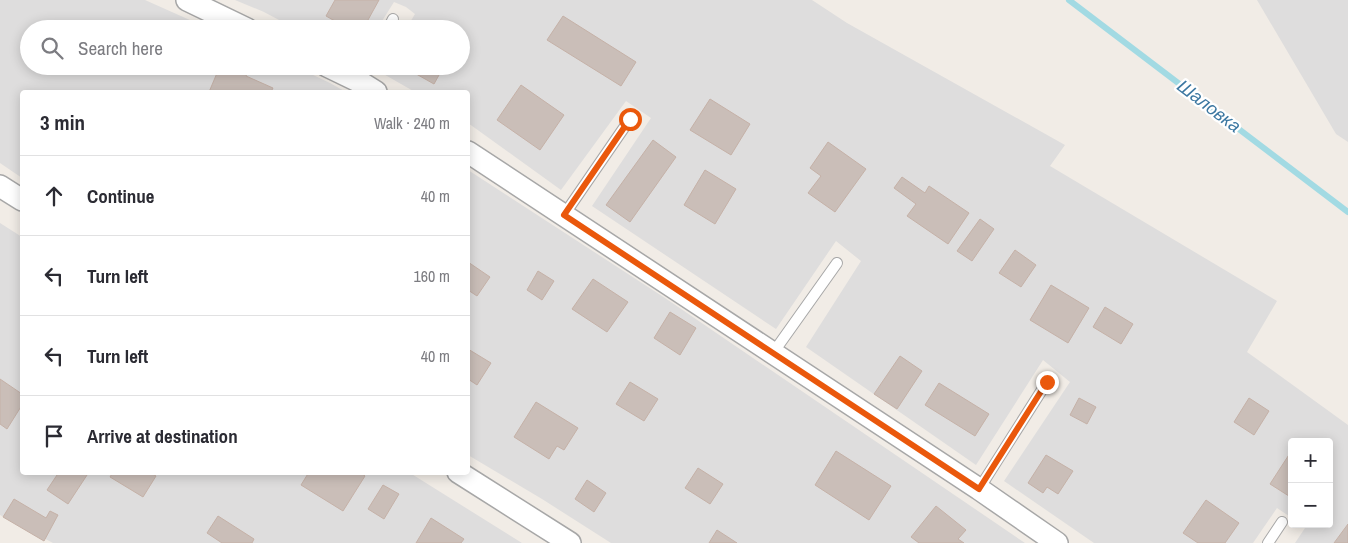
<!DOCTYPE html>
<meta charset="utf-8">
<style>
body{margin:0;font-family:"Archivo Narrow",sans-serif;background:#f2f2f3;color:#2b2b33}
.controls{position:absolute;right:15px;bottom:15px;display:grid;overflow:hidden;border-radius:5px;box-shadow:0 2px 12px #0003}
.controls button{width:45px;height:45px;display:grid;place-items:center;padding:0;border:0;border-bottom:1px solid #e1e1e2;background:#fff;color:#2b2b33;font:25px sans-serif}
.stop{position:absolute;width:15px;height:15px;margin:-11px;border:4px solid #ea580c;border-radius:50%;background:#fff}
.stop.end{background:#ea580c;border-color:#fff;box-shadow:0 1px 5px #0008}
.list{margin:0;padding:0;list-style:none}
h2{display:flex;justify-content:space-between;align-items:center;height:65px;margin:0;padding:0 20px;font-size:21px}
h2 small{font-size:16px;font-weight:400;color:#7c7c81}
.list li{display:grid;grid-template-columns:32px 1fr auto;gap:15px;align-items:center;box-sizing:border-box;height:80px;padding:0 20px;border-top:1px solid #e1e1e2}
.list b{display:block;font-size:19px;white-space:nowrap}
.list em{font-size:16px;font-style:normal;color:#7c7c81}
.icon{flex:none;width:28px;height:28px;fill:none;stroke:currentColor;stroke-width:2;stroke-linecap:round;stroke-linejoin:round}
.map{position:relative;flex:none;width:1348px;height:543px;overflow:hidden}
.search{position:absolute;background:#fff;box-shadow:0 2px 12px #0003;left:20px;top:20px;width:450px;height:55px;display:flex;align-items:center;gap:12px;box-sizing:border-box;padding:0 18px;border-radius:28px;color:#7c7c81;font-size:19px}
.panel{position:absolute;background:#fff;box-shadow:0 2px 12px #0003;left:20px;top:90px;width:450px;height:385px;border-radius:5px}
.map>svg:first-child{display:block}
.residential{fill:#dedddd}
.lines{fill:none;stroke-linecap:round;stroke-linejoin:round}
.stream{stroke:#a2dae3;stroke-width:6}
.building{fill:#cabeb8;stroke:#c5b1a7}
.lane-casing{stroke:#a7a7a7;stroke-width:12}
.street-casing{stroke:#a7a7a7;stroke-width:24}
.lane{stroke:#fff;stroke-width:10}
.street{stroke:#fff;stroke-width:21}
.route{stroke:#ea580c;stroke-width:6}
.labels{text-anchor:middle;stroke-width:4.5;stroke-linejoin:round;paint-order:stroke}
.water-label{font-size:18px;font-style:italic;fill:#3c77a1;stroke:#fff}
</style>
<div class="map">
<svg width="1348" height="543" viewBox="0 0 1348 543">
<rect width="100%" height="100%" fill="#f1ece6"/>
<g class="residential">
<polygon points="0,0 145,0 210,29 29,29 29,66 294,66 330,83 346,92 22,92 22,178 0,163"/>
<polygon points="235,0 812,0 847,23 1065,145 1050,166 1277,301 1247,352 1348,425 1348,543 1295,543 1305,528 1301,524 1329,524 1329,442 1292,442 1292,518 1277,508 1253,543 1094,543 1004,481 1070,382 1043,360 976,465 806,347 861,261 836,241 776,329 592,206 651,118 626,101 561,190 468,123 468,92 415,92 380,72 384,66 461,66 461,29 406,29 415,14 406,7 394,2 377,29 296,29 264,12"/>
<polygon points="1257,0 1348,0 1348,142 1336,134"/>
<polygon points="468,170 665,298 1025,543 611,543 542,499 468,455"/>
<polygon points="0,223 22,237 22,472 410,473 522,543 53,543 0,515"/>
</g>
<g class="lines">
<polyline class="stream" points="1069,0 1348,212"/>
</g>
<g class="building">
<polygon points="335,0 379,0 363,29 349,29 326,16"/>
<polygon points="563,16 636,62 621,86 547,40"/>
<polygon points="220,66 250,66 246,76 273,88 271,92 209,92"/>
<polygon points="402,66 444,66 434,84"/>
<polygon points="521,85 564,115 540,150 497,120"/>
<polygon points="710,99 750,124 731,155 690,130"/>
<polygon points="653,140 676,157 630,222 606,205"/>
<polygon points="828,142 866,169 835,212 808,193 821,176 810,168"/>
<polygon points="705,170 736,189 715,224 684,205"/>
<polygon points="902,177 925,193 929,186 969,213 948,244 907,216 916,204 894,188"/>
<polygon points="980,219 994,229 972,261 957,251"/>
<polygon points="1015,250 1036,265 1021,287 999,273"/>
<polygon points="468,262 490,277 477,296 468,290"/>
<polygon points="538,271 554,281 542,300 527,290"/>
<polygon points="593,279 628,302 607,332 572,309"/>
<polygon points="1051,285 1089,308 1068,343 1030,320"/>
<polygon points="1105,307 1133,324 1121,344 1093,327"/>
<polygon points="670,312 696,328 680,355 654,338"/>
<polygon points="468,349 491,363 477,385 468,379"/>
<polygon points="900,356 922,371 897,409 874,394"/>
<polygon points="0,379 22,394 22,405 7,429 0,424"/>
<polygon points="630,382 658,399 644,421 616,404"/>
<polygon points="939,383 989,414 975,436 925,405"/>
<polygon points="1079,398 1096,407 1087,424 1070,415"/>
<polygon points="1249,398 1269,411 1254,435 1234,422"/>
<polygon points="536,402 578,428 564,450 557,446 549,459 514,437"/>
<polygon points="1292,450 1292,498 1270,484"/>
<polygon points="836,451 891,486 869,520 815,485"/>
<polygon points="1046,455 1073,471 1058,494 1047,487 1043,493 1028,483"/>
<polygon points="698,468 723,484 710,504 685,488"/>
<polygon points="59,472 89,472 68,504 47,490"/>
<polygon points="113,472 149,472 156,476 143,497 110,477"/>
<polygon points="309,472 360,472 365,476 343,511 301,485"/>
<polygon points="587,480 606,493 594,512 575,499"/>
<polygon points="383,485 399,494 384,519 368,509"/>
<polygon points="14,499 46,518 50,511 58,515 44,541 3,517"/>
<polygon points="1206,500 1239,523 1225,543 1198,543 1183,533"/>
<polygon points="936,506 966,530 958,539 964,543 919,543 911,537"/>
<polygon points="218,516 254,539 252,543 222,543 207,533"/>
<polygon points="431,518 464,539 461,543 416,543"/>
<polygon points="1348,524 1348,543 1334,543"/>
<polygon points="717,530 737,543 709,543"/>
</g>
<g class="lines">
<defs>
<g id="lane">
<polyline points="388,29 393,19"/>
<polyline points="360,82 368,66"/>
<polyline points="564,215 630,119"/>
<polyline points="773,353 837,263"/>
<polyline points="979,489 1047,382"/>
<polyline points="1268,543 1282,522"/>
</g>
<g id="street">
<polyline points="187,0 247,29"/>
<polyline points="327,66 360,82 376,92"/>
<polyline points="468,152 979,489 1057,543"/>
<polyline points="0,186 22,200"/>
<polyline points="458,472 570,543"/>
</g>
</defs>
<use href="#lane" class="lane-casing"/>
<use href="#street" class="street-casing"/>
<use href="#lane" class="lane"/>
<use href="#street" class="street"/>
</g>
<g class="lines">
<polyline class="route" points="630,119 564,215 979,489 1047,382"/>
</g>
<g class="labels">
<g class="water-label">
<text transform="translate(1209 106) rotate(37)" y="6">Шаловка</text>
</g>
</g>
</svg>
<div class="controls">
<button>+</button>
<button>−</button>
</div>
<div class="stop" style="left:630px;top:119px"></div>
<div class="stop end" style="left:1047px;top:382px"></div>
<div class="search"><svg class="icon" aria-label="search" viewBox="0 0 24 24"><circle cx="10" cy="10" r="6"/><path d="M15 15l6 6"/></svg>Search here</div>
<section class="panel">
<h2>3 min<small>Walk · 240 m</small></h2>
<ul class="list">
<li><svg class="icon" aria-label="ahead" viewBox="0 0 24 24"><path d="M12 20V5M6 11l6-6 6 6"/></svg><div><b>Continue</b></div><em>40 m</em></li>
<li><svg class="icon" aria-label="left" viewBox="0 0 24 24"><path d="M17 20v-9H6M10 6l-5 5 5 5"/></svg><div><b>Turn left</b></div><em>160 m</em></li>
<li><svg class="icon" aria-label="left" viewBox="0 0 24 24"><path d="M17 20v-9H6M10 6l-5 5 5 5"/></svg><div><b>Turn left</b></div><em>40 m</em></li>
<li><svg class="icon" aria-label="arrive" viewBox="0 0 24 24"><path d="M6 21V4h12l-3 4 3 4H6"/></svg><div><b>Arrive at destination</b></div></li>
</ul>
</section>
</div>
